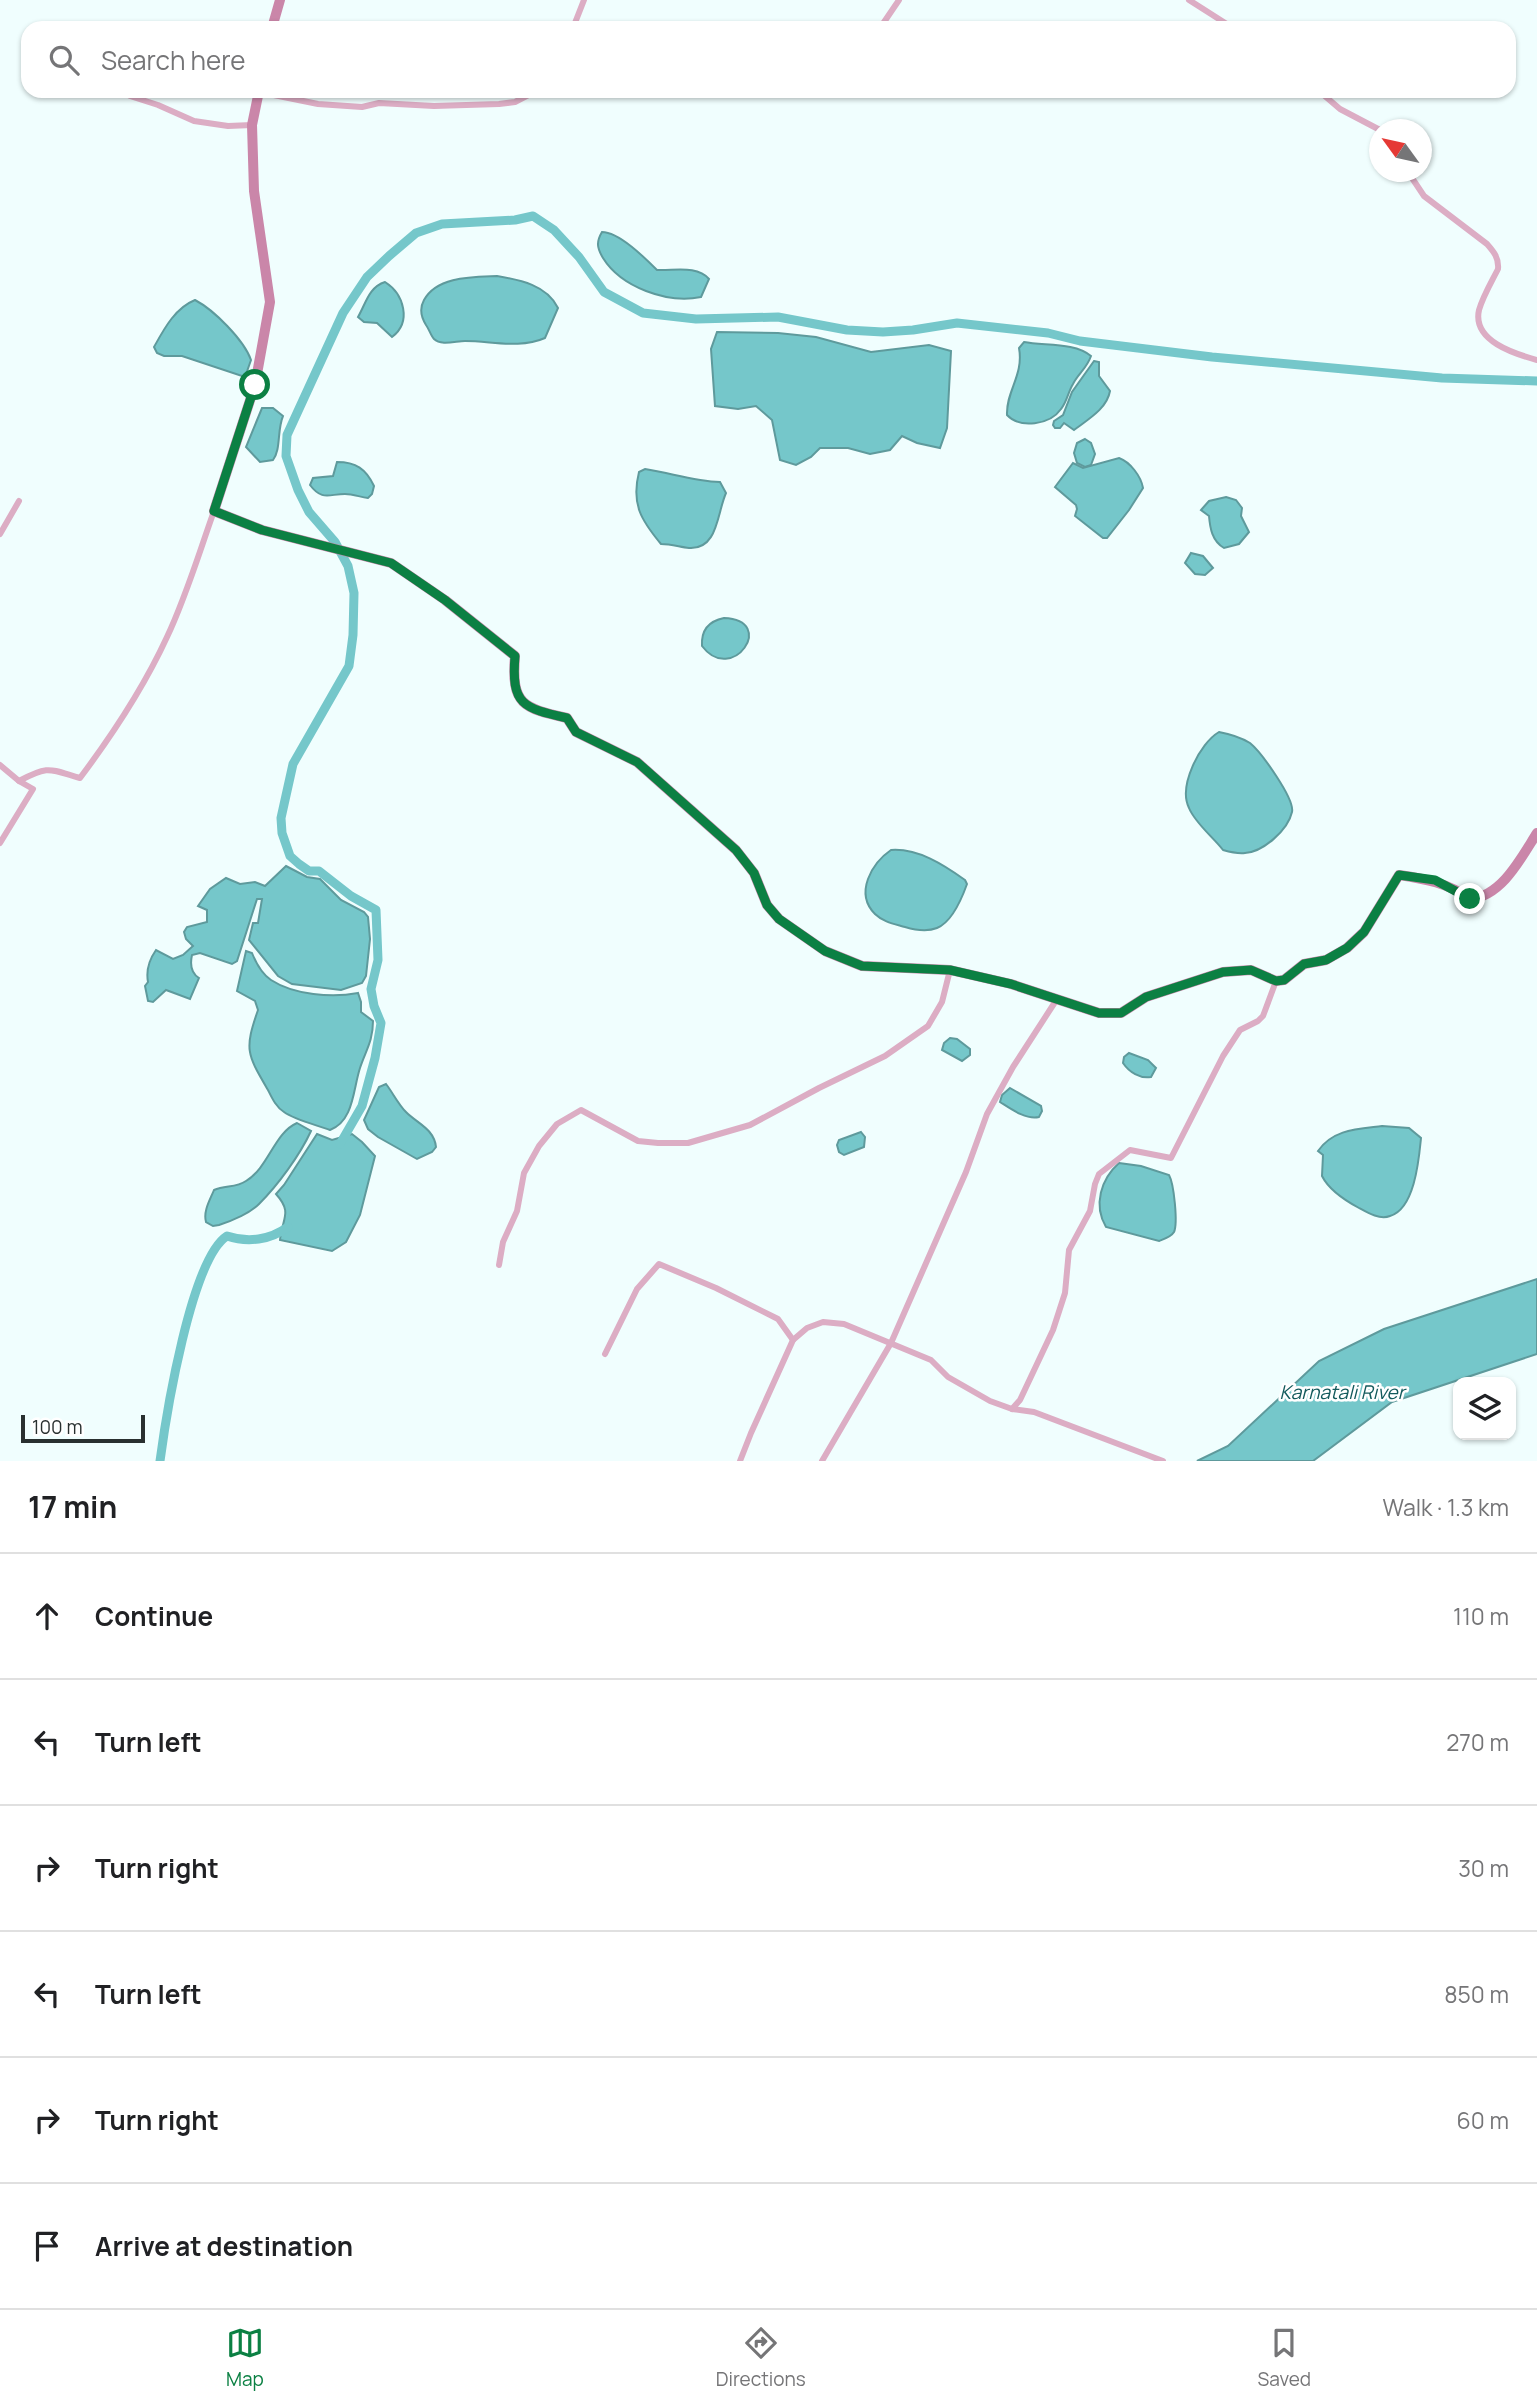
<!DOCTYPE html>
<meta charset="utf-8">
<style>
body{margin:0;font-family:Manrope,sans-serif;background:#f6f6f6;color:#202124}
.controls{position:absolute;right:21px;bottom:21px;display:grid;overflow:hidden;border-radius:14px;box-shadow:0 2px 5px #0004}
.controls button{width:63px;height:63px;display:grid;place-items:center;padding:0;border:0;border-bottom:2px solid #e0e0e0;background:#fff;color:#202124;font:35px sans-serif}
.compass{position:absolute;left:1369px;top:119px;width:63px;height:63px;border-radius:50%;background:#fff;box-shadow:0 2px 5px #0004;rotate:303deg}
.scale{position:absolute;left:21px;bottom:18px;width:124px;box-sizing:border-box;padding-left:7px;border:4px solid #293030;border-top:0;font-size:19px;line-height:24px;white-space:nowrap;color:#293030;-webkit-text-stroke:5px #fff;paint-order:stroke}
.stop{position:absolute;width:21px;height:21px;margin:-16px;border:5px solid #0b8043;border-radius:50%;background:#fff}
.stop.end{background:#0b8043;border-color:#fff;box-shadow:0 2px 7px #0008}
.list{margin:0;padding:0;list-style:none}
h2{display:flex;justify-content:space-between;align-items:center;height:91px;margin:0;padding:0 28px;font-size:30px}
h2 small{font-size:23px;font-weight:400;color:#757577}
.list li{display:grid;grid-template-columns:46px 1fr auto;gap:21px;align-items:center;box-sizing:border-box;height:126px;padding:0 28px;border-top:2px solid #e0e0e0}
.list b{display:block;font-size:26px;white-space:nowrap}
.list em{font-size:23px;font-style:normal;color:#757577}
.icon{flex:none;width:38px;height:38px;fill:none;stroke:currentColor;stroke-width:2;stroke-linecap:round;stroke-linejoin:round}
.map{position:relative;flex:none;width:1537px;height:1461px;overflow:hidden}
.search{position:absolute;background:#fff;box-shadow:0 2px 5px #0004;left:21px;right:21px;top:21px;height:77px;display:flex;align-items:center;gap:18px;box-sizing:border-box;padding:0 24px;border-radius:21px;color:#757577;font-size:26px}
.sheet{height:847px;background:#fff}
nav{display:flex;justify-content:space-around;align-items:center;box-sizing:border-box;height:98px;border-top:2px solid #e0e0e0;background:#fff;font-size:19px;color:#757577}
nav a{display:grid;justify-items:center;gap:4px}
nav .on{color:#0b8043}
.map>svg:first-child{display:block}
.water{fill:#75c7ca;stroke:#5e9a9c;stroke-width:2}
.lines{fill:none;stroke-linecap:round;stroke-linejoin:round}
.canal{stroke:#75c7ca;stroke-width:9}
.street{stroke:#dcadc4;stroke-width:6}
.secondary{stroke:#ca86a9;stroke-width:10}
.route{stroke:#0b8043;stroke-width:9}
.labels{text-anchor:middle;stroke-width:5;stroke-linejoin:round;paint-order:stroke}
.water-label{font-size:19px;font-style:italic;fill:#135a5c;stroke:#fff}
</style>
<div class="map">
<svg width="1537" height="1461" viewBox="0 0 1537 1461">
<rect width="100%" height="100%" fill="#f0fefe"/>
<g class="water">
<path d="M602 232C619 232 645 258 657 270 674 271 697 265 709 279L701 297C667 304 621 287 603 258 597 248 596 242 602 232Z"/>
<path d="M497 276C520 280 547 285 558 308L545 338C520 349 492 341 465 341 456 341 441 346 434 339 431 336 429 329 426 325 421 317 419 309 424 300 437 276 473 277 497 276Z"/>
<path d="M385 282C404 294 412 322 392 337L377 323 364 322 358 317C366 303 369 287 385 282Z"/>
<path d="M195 300C214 310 244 340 251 360L245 377 182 356H164L157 353 154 347C164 329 175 308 195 300Z"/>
<polygon points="717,332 778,333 816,337 871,352 929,345 951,351 947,428 940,448 917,443 902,436 890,450 870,454 848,448 820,448 811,457 796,465 780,460 772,420 756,406 738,409 715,406 711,349"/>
<path d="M1024 342C1044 346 1075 342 1091 356 1087 368 1078 374 1073 384 1068 392 1067 402 1061 409 1050 425 1020 429 1007 415 1006 391 1024 375 1019 348Z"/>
<path d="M1094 361 1099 362V376L1110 391C1107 409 1087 420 1074 430L1064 423 1060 428H1055L1053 425 1054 421 1063 415 1072 392Z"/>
<path d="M262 408H273L283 416C277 430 281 450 273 460L260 462 246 447Z"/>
<polygon points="1085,439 1091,443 1095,454 1091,465 1085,467 1077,463 1074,453 1077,443"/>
<path d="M1119 458C1130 462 1141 476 1143 488L1129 510 1107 538H1103L1075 516 1077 509 1076 505 1055 487 1073 463 1083 468Z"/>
<path d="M337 462C356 462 366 469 374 486L372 494 368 498C360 497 353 494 345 494 329 494 322 501 310 485L313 478 333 476Z"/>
<path d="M645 469C671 473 694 481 720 482L726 493C717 513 718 550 689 548 680 547 671 544 661 544 641 520 631 504 639 472Z"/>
<path d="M1226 497 1236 500 1242 508 1241 516 1249 532 1239 544 1224 548C1212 541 1210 528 1209 516L1201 510 1209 501Z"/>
<polygon points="1191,553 1203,556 1213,568 1205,575 1195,574 1185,563"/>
<path d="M724 618C778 620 732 686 702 646 701 630 709 621 724 618Z"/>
<path d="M1219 732C1230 734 1240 737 1250 743 1261 752 1295 799 1292 812 1288 830 1263 852 1245 853 1237 854 1230 852 1223 850 1213 837 1195 823 1189 808 1178 786 1200 743 1219 732Z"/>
<path d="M891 850C918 848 944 865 965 880L967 884C962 898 952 922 937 928 927 932 915 930 905 927 895 924 883 922 875 914 854 893 872 863 891 850Z"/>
<path d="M286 866 307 877 320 879 341 900 364 912 368 917 370 939 366 976 362 983 341 990 292 984 278 976 249 940 253 923H258L262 899H257L237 961 232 964 200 953 192 955C190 964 191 973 199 978L190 999 166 990 153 1002 148 1001 145 986 148 982C146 971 149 960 156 950L173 959 183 955 193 946 186 939 184 932 187 927 207 922V910L198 906 210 889 226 878 240 884 255 882 265 886Z"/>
<path d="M246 951 252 953C256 963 262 974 271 980 294 995 332 998 358 993L361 1002V1012L373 1021C373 1041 366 1050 360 1068 353 1089 354 1121 330 1130 317 1125 295 1120 284 1112 276 1107 272 1098 268 1090 247 1054 244 1050 258 1010L255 1001 237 991Z"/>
<polygon points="950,1038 957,1039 970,1049 970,1055 962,1061 942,1050 944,1043"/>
<path d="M1129 1053 1148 1060 1156 1068 1151 1077C1140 1079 1129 1072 1123 1063L1124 1057Z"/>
<path d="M386 1084C393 1093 398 1104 406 1112 418 1124 434 1129 436 1147L432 1152 417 1159 378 1137 368 1129 364 1120 379 1087Z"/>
<path d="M1010 1088 1041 1106 1042 1111 1039 1117C1026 1120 1011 1109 1000 1102L1002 1095Z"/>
<path d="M297 1123 311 1131C300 1155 278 1185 259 1204 250 1213 231 1221 219 1225L213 1226 206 1222C203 1211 210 1200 214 1190 225 1185 236 1188 246 1181 269 1167 274 1133 297 1123Z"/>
<path d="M1382 1126 1409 1128 1421 1138C1419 1158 1415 1209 1390 1216 1380 1220 1368 1213 1359 1208 1346 1201 1329 1190 1322 1176L1323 1155 1318 1151C1333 1129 1358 1129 1382 1126Z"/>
<polygon points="861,1132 865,1137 864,1147 844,1155 839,1152 837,1145 839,1140"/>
<path d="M317 1134 332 1140 352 1134 362 1142 375 1156 360 1215 346 1242 332 1251 280 1240C282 1218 293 1213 276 1194L284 1185Z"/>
<path d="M1119 1163 1141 1166 1169 1175C1174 1184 1178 1223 1174 1232 1171 1237 1164 1239 1159 1241L1106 1227C1093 1205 1101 1179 1119 1163Z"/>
<polygon points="1537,1279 1537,1354 1392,1402 1313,1461 1197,1461 1228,1446 1319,1361 1384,1329"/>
</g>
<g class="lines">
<g class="canal">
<polyline points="340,1144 362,1106 375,1058 381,1023 374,1006 371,989 378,960 376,910 351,896 319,871 309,871 299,864 290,856 282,833 281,818 293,764 349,666 353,635 354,593 348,566 335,542 309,512 298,490 286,456 287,435 343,313 367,277 389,256 416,233 442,224 515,220 533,216 554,230 579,257 604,292 643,313 696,319 778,317 847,330 883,332 913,330 957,323 1048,333 1080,341 1212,357 1442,378 1537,381"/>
<path d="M160 1461C166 1416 191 1259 227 1236 248 1243 270 1240 288 1227"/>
</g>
<g class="street">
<polyline points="1189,0 1233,28"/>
<polyline points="573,28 584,0"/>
<polyline points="880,28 899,0"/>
<polyline points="1319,91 1340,109 1380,130"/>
<polyline points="259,92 318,104 362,107 379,103 434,106 499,104 515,102 536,91"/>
<polyline points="130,96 158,105 194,121 228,126 252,125"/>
<path d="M1408 172 1424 196 1487 244C1494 252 1499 258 1498 269 1492 281 1483 296 1479 310 1472 341 1515 354 1537 360"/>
<polyline points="0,534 19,501"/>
<polyline points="0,765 19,781"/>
<path d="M0 843 33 789 19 781C49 765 49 769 80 778 113 734 144 687 167 637 186 597 199 553 214 511"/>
<polyline points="499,1265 503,1242 517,1211 524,1173 539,1146 557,1124 581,1110 638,1141 658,1143 688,1143 750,1125 819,1088 885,1056 928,1026 942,1002 950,970"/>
<polyline points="605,1354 637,1289 659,1264 716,1288 778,1319 793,1340"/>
<polyline points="1012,1409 1020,1400 1053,1330 1065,1293 1069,1250 1090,1211 1095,1184 1099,1174 1130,1150 1171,1158 1223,1056 1240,1030 1258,1021 1263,1016 1276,981"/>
<polyline points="740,1461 751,1433 793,1340 807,1328 823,1322 844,1324 931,1360 948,1377 990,1401 1012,1409 1034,1412 1163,1461"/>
<polyline points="822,1461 891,1343 966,1172 987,1114 1013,1067 1057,999"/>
</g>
<g class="secondary">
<polyline points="272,28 280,0"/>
<path d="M259 91 252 125 254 191 270 302 255 385 214 511 262 530 391 563 445 600 515 656C511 705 523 708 567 718L576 732 637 762 736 850 754 873 767 905 779 919 825 951 862 966 950 970 1011 984 1099 1013H1121L1146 997 1223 972 1251 970 1276 981 1284 980 1304 964 1326 960 1347 948 1364 932 1399 875C1426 879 1448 883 1470 899 1502 896 1521 858 1537 833"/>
</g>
</g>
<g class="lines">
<path class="route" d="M255 385 214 511 262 530 391 563 445 600 515 656C511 705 523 708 567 718L576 732 637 762 736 850 754 873 767 905 779 919 825 951 862 966 950 970 1011 984 1099 1013H1121L1146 997 1223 972 1251 970 1276 981 1284 980 1304 964 1326 960 1347 948 1364 932 1399 875 1435 880 1470 899"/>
</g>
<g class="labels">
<g class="water-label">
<text x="1342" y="1399">Karnatali River</text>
</g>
</g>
</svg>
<div class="controls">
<button><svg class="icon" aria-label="layers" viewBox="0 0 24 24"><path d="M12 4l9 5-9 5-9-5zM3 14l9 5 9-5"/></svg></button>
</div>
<svg class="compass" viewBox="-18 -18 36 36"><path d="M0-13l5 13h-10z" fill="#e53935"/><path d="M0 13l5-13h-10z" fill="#757577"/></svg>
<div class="scale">100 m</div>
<div class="stop" style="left:255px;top:385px"></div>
<div class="stop end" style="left:1470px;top:899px"></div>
<div class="search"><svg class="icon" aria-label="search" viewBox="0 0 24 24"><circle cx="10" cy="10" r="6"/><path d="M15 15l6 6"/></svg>Search here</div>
</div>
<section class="sheet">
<h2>17 min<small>Walk · 1.3 km</small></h2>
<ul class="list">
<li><svg class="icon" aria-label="ahead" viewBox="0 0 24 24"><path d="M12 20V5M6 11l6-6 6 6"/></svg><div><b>Continue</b></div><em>110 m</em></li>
<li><svg class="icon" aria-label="left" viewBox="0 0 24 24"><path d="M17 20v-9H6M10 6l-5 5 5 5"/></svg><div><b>Turn left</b></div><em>270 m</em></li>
<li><svg class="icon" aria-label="right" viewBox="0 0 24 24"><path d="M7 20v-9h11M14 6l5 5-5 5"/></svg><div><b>Turn right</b></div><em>30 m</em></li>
<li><svg class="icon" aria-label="left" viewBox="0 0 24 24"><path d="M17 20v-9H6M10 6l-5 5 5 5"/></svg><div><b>Turn left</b></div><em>850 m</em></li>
<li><svg class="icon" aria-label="right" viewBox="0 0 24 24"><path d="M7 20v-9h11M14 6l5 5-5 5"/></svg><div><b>Turn right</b></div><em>60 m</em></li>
<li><svg class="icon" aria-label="arrive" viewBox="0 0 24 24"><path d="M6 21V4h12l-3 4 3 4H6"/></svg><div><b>Arrive at destination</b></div></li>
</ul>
</section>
<nav>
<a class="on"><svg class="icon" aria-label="map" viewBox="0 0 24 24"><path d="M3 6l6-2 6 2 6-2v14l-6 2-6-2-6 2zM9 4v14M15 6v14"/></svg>Map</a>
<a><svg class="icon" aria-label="directions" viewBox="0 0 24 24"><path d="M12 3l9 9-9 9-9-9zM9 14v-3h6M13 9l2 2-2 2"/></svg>Directions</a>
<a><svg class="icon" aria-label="saved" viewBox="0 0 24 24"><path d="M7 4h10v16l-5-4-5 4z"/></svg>Saved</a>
</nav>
